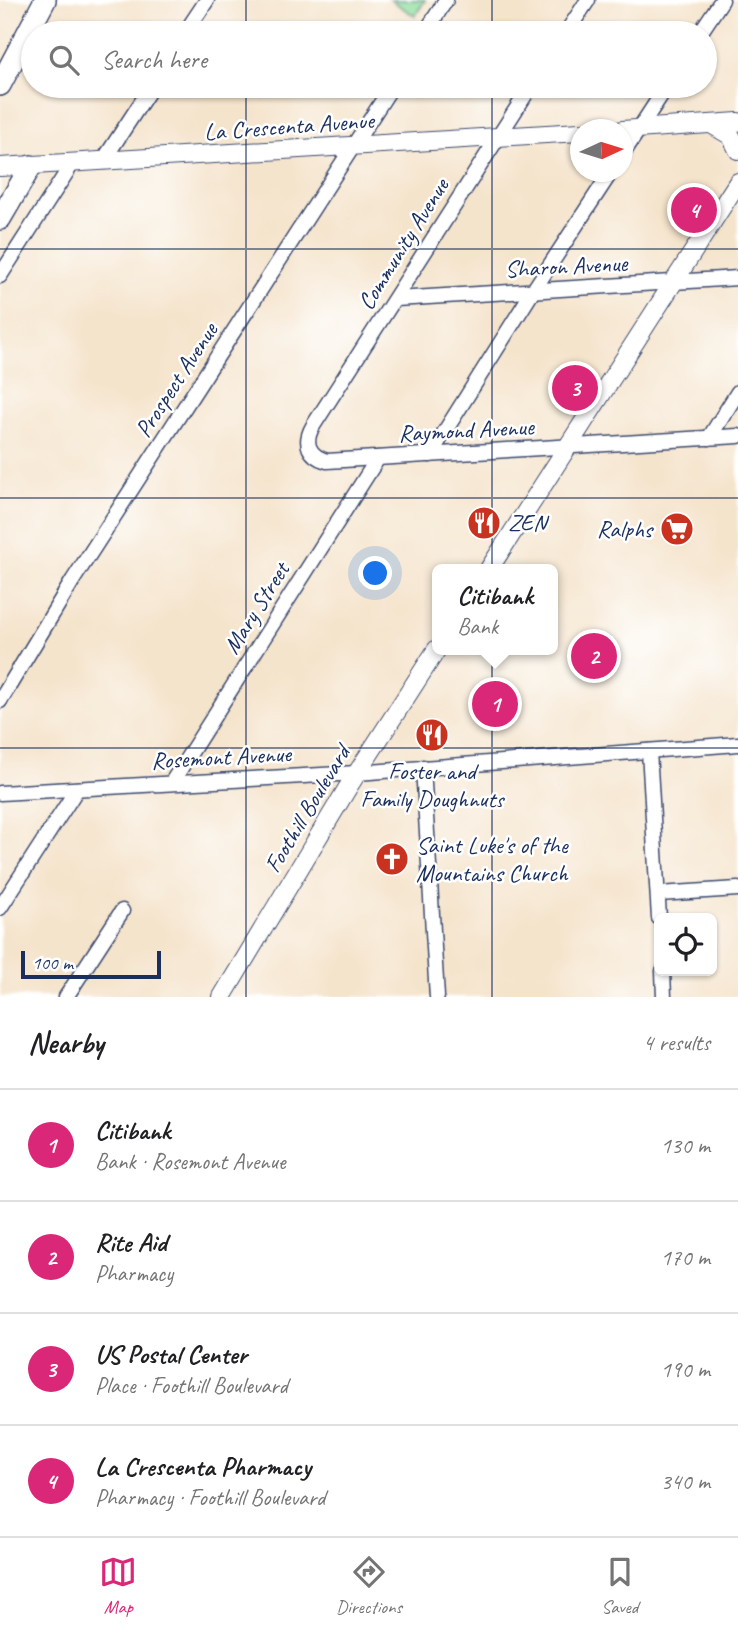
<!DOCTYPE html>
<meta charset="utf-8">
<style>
body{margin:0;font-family:Caveat,sans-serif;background:#f6f6f6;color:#202124}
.controls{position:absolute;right:21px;bottom:21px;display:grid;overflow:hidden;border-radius:10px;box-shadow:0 2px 5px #0004}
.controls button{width:63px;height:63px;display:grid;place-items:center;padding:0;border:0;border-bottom:2px solid #e0e0e0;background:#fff;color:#202124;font:35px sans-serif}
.compass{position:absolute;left:570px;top:119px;width:63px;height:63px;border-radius:50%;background:#fff;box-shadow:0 2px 5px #0004;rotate:86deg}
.scale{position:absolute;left:21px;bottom:18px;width:140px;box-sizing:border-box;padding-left:7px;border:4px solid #1b2f5e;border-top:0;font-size:19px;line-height:24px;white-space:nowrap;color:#1b2f5e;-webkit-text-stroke:5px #fff;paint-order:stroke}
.you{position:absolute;left:376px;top:574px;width:24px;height:24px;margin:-18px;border:5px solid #fff;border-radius:50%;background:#1a73e8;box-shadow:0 0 0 10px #1a73e833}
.badge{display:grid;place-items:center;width:46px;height:46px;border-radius:50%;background:#db2777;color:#fff;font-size:23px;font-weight:700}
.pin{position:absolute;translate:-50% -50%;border:4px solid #fff;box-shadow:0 2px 7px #0006}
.popup{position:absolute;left:432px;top:564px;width:126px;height:91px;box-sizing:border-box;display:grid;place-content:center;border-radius:10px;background:#fff;filter:drop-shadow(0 2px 5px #0005);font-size:23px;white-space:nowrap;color:#757577}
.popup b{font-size:26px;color:#202124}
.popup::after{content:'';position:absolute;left:50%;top:100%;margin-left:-14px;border:14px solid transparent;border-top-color:#fff}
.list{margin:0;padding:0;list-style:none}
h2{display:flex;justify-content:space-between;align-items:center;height:91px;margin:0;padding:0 28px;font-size:30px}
h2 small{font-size:23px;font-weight:400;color:#757577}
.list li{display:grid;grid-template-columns:46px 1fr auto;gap:21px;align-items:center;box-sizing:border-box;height:112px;padding:0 28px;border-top:2px solid #e0e0e0}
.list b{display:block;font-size:26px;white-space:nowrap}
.list p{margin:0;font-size:23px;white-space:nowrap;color:#757577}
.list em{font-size:23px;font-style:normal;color:#757577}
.icon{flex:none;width:38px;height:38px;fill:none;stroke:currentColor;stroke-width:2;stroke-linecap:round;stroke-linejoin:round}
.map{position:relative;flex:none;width:738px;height:997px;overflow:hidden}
.search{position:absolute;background:#fff;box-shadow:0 2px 5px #0004;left:21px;right:21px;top:21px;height:77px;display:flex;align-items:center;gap:18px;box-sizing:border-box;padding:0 24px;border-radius:38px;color:#757577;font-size:26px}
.sheet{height:539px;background:#fff}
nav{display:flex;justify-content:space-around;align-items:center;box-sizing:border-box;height:98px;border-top:2px solid #e0e0e0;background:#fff;font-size:19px;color:#757577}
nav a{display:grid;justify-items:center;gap:4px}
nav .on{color:#db2777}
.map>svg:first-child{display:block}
.green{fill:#90de9c;stroke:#56867d;stroke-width:2}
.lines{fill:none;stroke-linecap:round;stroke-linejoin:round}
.minor-casing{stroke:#3c4a6e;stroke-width:17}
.major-casing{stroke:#3c4a6e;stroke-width:20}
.highway-casing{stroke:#3c4a6e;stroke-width:24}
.minor{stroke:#fff;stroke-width:14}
.major{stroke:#fff;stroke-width:18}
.highway{stroke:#fff;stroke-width:21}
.grid{fill:none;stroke:#1b2f5e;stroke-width:2;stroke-opacity:0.55}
.labels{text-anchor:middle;stroke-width:5;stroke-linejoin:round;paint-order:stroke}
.street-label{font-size:24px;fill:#1b2f5e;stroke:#fff}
.poi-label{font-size:24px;fill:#1b2f5e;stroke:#fff;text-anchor:start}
</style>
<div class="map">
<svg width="738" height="997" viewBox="0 0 738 997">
<rect width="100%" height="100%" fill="#fff"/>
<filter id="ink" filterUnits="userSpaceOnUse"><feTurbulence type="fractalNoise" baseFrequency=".0143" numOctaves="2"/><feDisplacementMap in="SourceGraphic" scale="14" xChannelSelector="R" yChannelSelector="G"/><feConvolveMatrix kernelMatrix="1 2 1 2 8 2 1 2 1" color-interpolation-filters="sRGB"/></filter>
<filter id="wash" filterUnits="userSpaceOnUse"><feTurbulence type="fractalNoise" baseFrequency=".00686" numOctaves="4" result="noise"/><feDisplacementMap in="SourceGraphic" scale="28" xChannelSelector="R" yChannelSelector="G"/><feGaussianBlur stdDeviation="1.57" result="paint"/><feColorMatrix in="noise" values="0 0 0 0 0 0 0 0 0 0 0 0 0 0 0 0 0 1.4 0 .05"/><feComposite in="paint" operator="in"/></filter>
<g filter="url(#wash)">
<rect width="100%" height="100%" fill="#f5e4cc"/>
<polygon class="green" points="391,0 425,0 415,16"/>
</g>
<g filter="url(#ink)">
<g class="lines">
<defs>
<g id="minor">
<polyline points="185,33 207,0"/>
<polyline points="425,33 446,0"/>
<polyline points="566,33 588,0"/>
<polyline points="700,33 722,0"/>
<path d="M531 86 313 426C303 443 309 456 327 461L738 436"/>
<polyline points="622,155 667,86"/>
<polyline points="103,161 152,86"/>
<polyline points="0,276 72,164"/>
<polyline points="396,299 738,278"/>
<polyline points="709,438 738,392"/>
<polyline points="430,455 533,291 611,172"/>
<polyline points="0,701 73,580 392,86"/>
<polyline points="649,751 659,918"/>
<polyline points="423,767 437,997"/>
<polyline points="172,782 378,458"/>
<polyline points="0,793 357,773 738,744"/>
<polyline points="658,894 738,889"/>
<polyline points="0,908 77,789"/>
<polyline points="663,971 664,997"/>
<polyline points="66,997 122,911"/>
</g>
<g id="major">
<polyline points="711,124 731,136 738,150"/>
<polyline points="622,130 738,122"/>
<polyline points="0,167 580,132"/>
<polyline points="489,569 738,182"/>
<polyline points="222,997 350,784 437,649"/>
</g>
<g id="highway">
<polyline points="0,85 45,0"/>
<polyline points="0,219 31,166"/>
</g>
</defs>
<use href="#minor" class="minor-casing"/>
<use href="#major" class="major-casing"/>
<use href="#highway" class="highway-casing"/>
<use href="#minor" class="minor"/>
<use href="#major" class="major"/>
<use href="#highway" class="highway"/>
</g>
</g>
<path class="grid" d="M246 0V33M492 0V33M246 86V997M492 86V997M0 249H738M0 498H738M0 748H738"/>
<defs>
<symbol id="restaurant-disc" viewBox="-11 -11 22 22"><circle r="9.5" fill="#c8321e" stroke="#fff"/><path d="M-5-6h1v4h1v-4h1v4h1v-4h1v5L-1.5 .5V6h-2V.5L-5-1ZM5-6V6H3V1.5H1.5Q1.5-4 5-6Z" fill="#fff"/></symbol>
<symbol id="supermarket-disc" viewBox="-11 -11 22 22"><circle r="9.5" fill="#c8321e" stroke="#fff"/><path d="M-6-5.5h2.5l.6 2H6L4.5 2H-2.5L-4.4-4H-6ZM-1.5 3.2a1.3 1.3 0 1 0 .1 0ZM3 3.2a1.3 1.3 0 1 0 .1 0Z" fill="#fff"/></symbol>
<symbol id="church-disc" viewBox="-11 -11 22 22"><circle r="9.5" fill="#c8321e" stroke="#fff"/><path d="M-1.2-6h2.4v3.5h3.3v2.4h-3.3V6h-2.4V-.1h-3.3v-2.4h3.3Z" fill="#fff"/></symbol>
</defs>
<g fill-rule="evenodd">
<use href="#restaurant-disc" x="465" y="504" width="38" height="38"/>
<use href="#supermarket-disc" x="658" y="510" width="38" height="38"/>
<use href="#restaurant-disc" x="413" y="716" width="38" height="38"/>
<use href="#church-disc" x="373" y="840" width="38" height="38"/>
</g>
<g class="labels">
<g class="street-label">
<text transform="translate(289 126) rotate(-4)" y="8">La Crescenta Avenue</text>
<text transform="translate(403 244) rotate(-58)" y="8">Community Avenue</text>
<text transform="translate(566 266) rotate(-3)" y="8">Sharon Avenue</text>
<text transform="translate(176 380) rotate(-57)" y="8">Prospect Avenue</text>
<text transform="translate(466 430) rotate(-3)" y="8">Raymond Avenue</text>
<text transform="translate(256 608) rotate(-58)" y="8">Mary Street</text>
<text transform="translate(221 757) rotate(-3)" y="8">Rosemont Avenue</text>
<text transform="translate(307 809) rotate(-59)" y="8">Foothill Boulevard</text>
</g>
<g class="poi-label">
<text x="508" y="531">ZEN</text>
<text x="652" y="537" text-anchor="end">Ralphs</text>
<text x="432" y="779" text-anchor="middle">Foster and<tspan x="432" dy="28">Family Doughnuts</tspan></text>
<text x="416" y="853">Saint Luke's of the<tspan x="416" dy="28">Mountains Church</tspan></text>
</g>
</g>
</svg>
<div class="controls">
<button><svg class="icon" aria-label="locate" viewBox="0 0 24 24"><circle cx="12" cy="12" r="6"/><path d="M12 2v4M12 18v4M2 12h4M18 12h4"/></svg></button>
</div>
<svg class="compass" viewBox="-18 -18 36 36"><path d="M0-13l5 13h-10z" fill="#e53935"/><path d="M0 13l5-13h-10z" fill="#757577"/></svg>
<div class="scale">100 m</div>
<div class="you"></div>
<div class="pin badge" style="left:495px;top:704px">1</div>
<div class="popup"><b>Citibank</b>Bank</div>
<div class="pin badge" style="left:594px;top:656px">2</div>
<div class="pin badge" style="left:575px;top:388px">3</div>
<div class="pin badge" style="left:694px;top:210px">4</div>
<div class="search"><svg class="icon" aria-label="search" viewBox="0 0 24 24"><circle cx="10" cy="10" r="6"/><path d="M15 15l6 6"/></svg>Search here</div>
</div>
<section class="sheet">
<h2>Nearby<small>4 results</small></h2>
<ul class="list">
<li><span class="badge">1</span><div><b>Citibank</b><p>Bank · Rosemont Avenue</p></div><em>130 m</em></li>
<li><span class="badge">2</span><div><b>Rite Aid</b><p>Pharmacy</p></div><em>170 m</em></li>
<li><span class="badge">3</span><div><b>US Postal Center</b><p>Place · Foothill Boulevard</p></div><em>190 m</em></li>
<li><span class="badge">4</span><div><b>La Crescenta Pharmacy</b><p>Pharmacy · Foothill Boulevard</p></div><em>340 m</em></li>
</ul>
</section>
<nav>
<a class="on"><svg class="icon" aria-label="map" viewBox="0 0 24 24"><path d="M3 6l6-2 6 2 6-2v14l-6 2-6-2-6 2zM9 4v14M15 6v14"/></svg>Map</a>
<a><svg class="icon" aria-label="directions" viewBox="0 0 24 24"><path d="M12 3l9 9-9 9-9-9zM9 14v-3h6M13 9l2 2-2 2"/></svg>Directions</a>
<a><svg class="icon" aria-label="saved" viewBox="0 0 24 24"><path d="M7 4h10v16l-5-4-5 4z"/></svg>Saved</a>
</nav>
